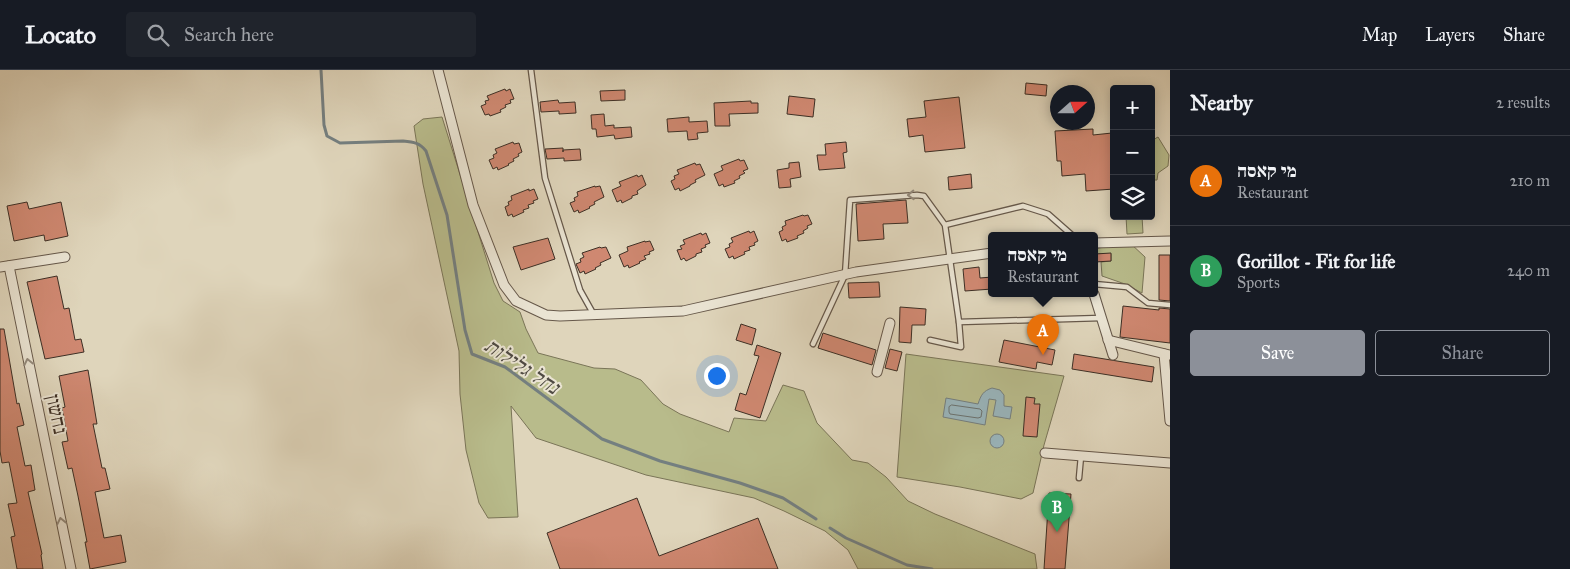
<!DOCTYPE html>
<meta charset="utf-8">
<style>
body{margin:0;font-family:"IM FELL Great Primer","Frank Ruhl Libre",serif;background:#20242c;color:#f1f3f6}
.controls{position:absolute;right:15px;top:15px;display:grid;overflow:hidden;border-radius:5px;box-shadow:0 2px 12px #0003}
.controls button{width:45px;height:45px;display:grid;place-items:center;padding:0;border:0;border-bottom:1px solid #363941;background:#171b24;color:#f1f3f6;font:25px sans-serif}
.compass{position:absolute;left:1050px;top:15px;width:45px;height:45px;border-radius:50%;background:#171b24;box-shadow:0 2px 12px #0003;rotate:69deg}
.you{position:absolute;left:716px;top:305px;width:18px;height:18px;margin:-12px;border:4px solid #fff;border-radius:50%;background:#1a73e8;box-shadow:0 0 0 8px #1a73e833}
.badge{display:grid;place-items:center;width:32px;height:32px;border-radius:50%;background:#8c9099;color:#fff;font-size:16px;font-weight:700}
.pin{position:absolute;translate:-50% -41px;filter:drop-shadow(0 1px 2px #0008)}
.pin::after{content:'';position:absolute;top:26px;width:18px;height:15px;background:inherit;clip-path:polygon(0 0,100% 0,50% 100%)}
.popup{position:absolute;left:988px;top:162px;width:110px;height:65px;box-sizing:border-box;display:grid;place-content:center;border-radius:5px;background:#171b24;filter:drop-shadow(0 1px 4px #0005);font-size:16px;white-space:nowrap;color:#9ea1a6}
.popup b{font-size:19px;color:#f1f3f6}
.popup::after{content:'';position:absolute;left:50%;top:100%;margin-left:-10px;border:10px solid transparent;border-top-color:#171b24}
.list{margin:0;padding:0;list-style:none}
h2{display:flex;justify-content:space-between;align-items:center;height:65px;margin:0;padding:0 20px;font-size:21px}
h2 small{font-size:16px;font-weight:400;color:#9ea1a6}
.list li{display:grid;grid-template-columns:32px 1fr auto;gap:15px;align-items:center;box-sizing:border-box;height:90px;padding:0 20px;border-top:1px solid #363941}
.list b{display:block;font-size:19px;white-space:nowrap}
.list p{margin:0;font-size:16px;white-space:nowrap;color:#9ea1a6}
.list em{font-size:16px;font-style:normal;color:#9ea1a6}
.actions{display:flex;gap:10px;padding:15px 20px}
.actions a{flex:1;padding:11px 0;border:1px solid #8c9099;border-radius:5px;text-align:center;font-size:18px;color:#8c9099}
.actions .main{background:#8c9099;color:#fff}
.icon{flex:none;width:28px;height:28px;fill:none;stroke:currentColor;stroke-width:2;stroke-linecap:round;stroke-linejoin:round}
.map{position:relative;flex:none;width:1170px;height:499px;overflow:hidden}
header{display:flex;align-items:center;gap:30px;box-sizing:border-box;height:70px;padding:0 25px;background:#171b24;border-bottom:1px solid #363941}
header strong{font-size:24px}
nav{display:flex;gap:28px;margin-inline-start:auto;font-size:18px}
.search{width:350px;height:45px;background:#20242c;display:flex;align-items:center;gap:12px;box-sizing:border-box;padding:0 18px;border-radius:5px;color:#9ea1a6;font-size:19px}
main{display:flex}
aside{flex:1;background:#171b24}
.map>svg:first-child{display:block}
.green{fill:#b8bb8b;stroke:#7a7558}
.water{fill:#99b5bc;stroke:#747f80}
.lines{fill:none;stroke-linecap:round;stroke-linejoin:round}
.shore{stroke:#6b7270;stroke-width:1}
.stream{stroke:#747f80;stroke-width:3}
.building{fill:#cf8871;stroke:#3d2f25}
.service-casing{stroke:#66584a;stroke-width:7}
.minor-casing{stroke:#66584a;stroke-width:11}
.service{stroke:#eae4d3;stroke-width:4.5}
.minor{stroke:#eae4d3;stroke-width:9}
.oneway{stroke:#948a7c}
.labels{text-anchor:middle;stroke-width:4;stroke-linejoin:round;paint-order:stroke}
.street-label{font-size:20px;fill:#3d2f25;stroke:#eae4d3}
.water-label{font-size:21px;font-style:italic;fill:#4f4a43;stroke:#eae4d3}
</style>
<header>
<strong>Locato</strong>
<div class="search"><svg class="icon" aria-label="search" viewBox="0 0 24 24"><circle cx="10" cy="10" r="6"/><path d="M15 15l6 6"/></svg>Search here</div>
<nav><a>Map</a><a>Layers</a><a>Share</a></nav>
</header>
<main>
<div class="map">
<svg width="1170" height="499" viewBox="0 0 1170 499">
<rect width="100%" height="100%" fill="#dfd5bb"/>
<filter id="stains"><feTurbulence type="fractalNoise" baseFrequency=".004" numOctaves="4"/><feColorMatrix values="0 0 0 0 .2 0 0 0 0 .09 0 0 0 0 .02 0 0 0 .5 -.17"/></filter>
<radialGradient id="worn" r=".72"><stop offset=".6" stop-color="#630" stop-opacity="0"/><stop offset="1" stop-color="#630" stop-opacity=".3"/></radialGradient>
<g class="green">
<polygon points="442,47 494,213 503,231 520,242 526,259 538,283 594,298 615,299 641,310 663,334 680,344 729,362 734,348 766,351 783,315 804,321 817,353 852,390 868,393 886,407 908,431 935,444 1035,484 1037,499 858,499 848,480 825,461 784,441 754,428 646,405 536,368 511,336 518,447 488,448 479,433 466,380 460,324 459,281 423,114 414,56 423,49"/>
<polygon points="1158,67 1169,85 1168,96 1158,103 1157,110 1151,110 1151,71"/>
<polygon points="1126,146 1142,146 1143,163 1127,164"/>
<polygon points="1130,173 1145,187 1142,223 1125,214 1102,206 1101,192 1111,191 1111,184 1095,184 1098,178"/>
<polygon points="906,284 1064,306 1044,375 1033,423 1021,429 960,417 897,407"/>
</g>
<g class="water">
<path d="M992 318 1000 320 1004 325V336L1012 337 1010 349 993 346 996 330 989 329 985 355 943 347 946 328 978 334C981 325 983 321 992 318Z"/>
<circle cx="997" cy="371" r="7"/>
</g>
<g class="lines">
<polygon class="shore" points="952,335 980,339 982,341 981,347 978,348 950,344 949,342 949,337"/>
<g class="stream">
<path d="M321 0 324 55 327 66 340 73 403 71C414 72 420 73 426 81L447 145 465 260 472 284 505 297 602 369 660 391 740 413 783 428 816 449"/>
<polyline points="830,458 846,468 907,495 932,499"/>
</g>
</g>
<g class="building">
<polygon points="1026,13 1047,15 1046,26 1025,24"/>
<polygon points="505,19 506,21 510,19 514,29 510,30 511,33 505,35 506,37 500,40 501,42 490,46 489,44 485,45 481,36 486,34 485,31 489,30 487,26"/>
<polygon points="625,20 625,30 601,31 600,21"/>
<polygon points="789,26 815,29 813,47 787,44"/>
<polygon points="959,27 965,78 925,82 923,65 909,67 907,49 926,47 924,31"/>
<polygon points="558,30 559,33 575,32 576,43 559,44 559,41 541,42 540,32"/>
<polygon points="751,31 751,33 758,33 758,43 729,44 730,56 715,56 714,33"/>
<polygon points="604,44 605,56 614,55 614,58 631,57 632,67 615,69 614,65 597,67 596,59 592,59 591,45"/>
<polygon points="689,47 689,52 707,51 708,62 697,63 698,69 688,70 687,61 668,62 667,49"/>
<polygon points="1093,59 1093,65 1112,63 1114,119 1086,121 1085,104 1062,106 1061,91 1057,91 1055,61"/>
<polygon points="513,72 514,74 519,73 522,82 518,84 519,86 513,89 514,91 508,94 509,95 498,100 497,97 493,99 489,90 494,88 493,85 497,83 495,79"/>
<polygon points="846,72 847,82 843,83 845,98 819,100 817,85 826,85 825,74"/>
<polygon points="563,78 563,82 563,80 580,79 581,90 564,91 564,88 547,89 545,79"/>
<polygon points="739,89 740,91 744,90 748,99 743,101 745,103 739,106 740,108 734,111 735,113 724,117 723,114 719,116 714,104 723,100 721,96"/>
<polygon points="799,92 801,107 790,109 791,117 779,118 777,100 789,98 789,93"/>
<polygon points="695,93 696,95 700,94 705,105 695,110 696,112 690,115 690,116 680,121 679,118 675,120 671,111 675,109 674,106 679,104 677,100"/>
<polygon points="971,104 972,118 949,120 948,107"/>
<polygon points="637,105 638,107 642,105 646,115 637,121 638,124 632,126 632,128 622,133 621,130 617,132 612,120 621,116 619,112"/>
<polygon points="595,116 595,117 600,116 604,127 594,132 595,134 589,137 590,138 579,143 578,140 574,142 570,133 575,131 574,128 578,126 577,122"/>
<polygon points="529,119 529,121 534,119 538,129 533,131 534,133 528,135 529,138 523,140 524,142 513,147 512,144 508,146 505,137 509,135 508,132 512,130 511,126"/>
<polygon points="906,130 908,153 883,154 884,169 858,171 856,134"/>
<polygon points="27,132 29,139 61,132 68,166 45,171 44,165 14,171 7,136"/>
<polygon points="803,145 804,146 808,145 812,154 807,156 808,158 803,161 804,163 797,166 798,168 787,172 786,169 782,171 779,162 783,160 782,157 786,155 785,151"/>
<polygon points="749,161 750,163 754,161 758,171 754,173 755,175 749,177 750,180 744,182 745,184 734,189 733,186 729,188 725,179 730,177 729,174 733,172 731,168"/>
<polygon points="701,163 702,165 706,163 710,173 705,175 706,177 701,179 702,182 696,184 696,186 686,191 684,188 681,190 677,180 682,179 680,176 685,174 683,170"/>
<polygon points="548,168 555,189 521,200 513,177"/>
<polygon points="645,171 645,172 650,171 654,180 649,182 650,184 644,186 646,189 639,192 640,193 629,198 628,195 624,197 619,185 628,181 627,177"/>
<polygon points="600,177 601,178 606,177 611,188 600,193 601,195 595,198 596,199 585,204 584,201 580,203 576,194 581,192 580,189 584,187 582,183"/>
<polygon points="1111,183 1111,191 1095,192 1095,184"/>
<polygon points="1159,185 1170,185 1170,231 1159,230"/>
<polygon points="979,197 980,208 992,207 992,219 965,221 963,199"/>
<polygon points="57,206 64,239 69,238 75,270 81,269 84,282 45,289 27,212"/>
<polygon points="879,212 880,227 849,228 848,213"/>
<polygon points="1123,236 1159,240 1159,238 1170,239 1170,273 1120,267"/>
<polygon points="900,237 926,239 925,255 912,255 911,273 899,272"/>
<polygon points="741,254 756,259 752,275 736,270"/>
<polygon points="0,259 4,259 17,334 19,333 24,355 17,357 25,396 31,395 35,420 28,422 42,484 41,485 43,499 17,499 11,467 15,466 8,434 17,433 9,392 2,393 0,381"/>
<polygon points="823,263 876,280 872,295 818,278"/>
<polygon points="1004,270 1055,280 1052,295 1037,292 1036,299 999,292"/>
<polygon points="757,275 781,283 760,348 735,340 740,323 746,325 759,286 754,285"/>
<polygon points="890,279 902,282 897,301 885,298"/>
<polygon points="1074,284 1154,297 1152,312 1072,299"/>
<polygon points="88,300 97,354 93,354 102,398 105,398 110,419 95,422 104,468 121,465 126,492 90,499 85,472 87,472 78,426 72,398 68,399 62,372 68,371 62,338 65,337 59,306"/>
<polygon points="1026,327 1035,328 1034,334 1040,334 1037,367 1023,366"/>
<polygon points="1049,423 1071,424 1065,499 1044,499"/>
<polygon points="637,428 659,486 758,448 778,499 560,499 547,463"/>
</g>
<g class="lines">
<defs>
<g id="service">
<polyline points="531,0 545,108 580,220 594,245"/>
<polyline points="945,155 1023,136 1048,144 1073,166"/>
<polyline points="1094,214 1127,217 1148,233 1170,235"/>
<polyline points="930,270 961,277 959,252"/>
<polyline points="813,274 845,205 850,130 917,125 924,126 945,155 959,252 1101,248"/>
<polyline points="1079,408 1081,386"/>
</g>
<g id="minor">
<polyline points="438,0 473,135 504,215 516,231 546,245 560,246 683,241 856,202 992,183"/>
<polyline points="1094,173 1170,171"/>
<polyline points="9,196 71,499"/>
<polyline points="0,197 65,187"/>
<polyline points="1094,224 1113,285"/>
<polyline points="1108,270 1169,285"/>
<polyline points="1164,284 1170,351"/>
<polyline points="877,302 890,253"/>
<polyline points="1045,383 1170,393"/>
</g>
</defs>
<use href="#service" class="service-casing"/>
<use href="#minor" class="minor-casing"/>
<use href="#service" class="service"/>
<use href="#minor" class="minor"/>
</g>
<defs><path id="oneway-chevron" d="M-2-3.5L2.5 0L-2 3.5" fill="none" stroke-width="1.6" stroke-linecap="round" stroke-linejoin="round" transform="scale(1.25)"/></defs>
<g class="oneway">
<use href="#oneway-chevron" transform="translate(911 125) rotate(178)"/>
<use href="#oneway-chevron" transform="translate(28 292) rotate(-102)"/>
<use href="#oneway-chevron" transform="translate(61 451) rotate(-102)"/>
</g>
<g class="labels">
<g class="street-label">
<text transform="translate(57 344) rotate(78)" y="7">נחשון</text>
</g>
<g class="water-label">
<text transform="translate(522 296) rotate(33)" y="7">נחל גלילות</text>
</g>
</g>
<rect width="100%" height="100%" filter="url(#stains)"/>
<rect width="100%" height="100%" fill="url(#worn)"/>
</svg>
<div class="controls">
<button>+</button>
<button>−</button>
<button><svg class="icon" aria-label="layers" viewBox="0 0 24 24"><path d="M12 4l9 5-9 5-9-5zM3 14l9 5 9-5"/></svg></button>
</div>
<svg class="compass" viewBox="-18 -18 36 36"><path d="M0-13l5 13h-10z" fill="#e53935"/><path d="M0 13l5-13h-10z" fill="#9ea1a6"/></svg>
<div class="you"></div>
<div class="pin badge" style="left:1043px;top:285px;background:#e8710a">A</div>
<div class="popup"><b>מי קאסה</b>Restaurant</div>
<div class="pin badge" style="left:1057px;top:462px;background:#2e9e5b">B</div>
</div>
<aside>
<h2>Nearby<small>2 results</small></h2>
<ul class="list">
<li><span class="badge" style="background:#e8710a">A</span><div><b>מי קאסה</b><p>Restaurant</p></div><em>210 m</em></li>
<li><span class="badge" style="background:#2e9e5b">B</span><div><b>Gorillot - Fit for life</b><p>Sports</p></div><em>240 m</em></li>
</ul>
<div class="actions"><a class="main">Save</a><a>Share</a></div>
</aside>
</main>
